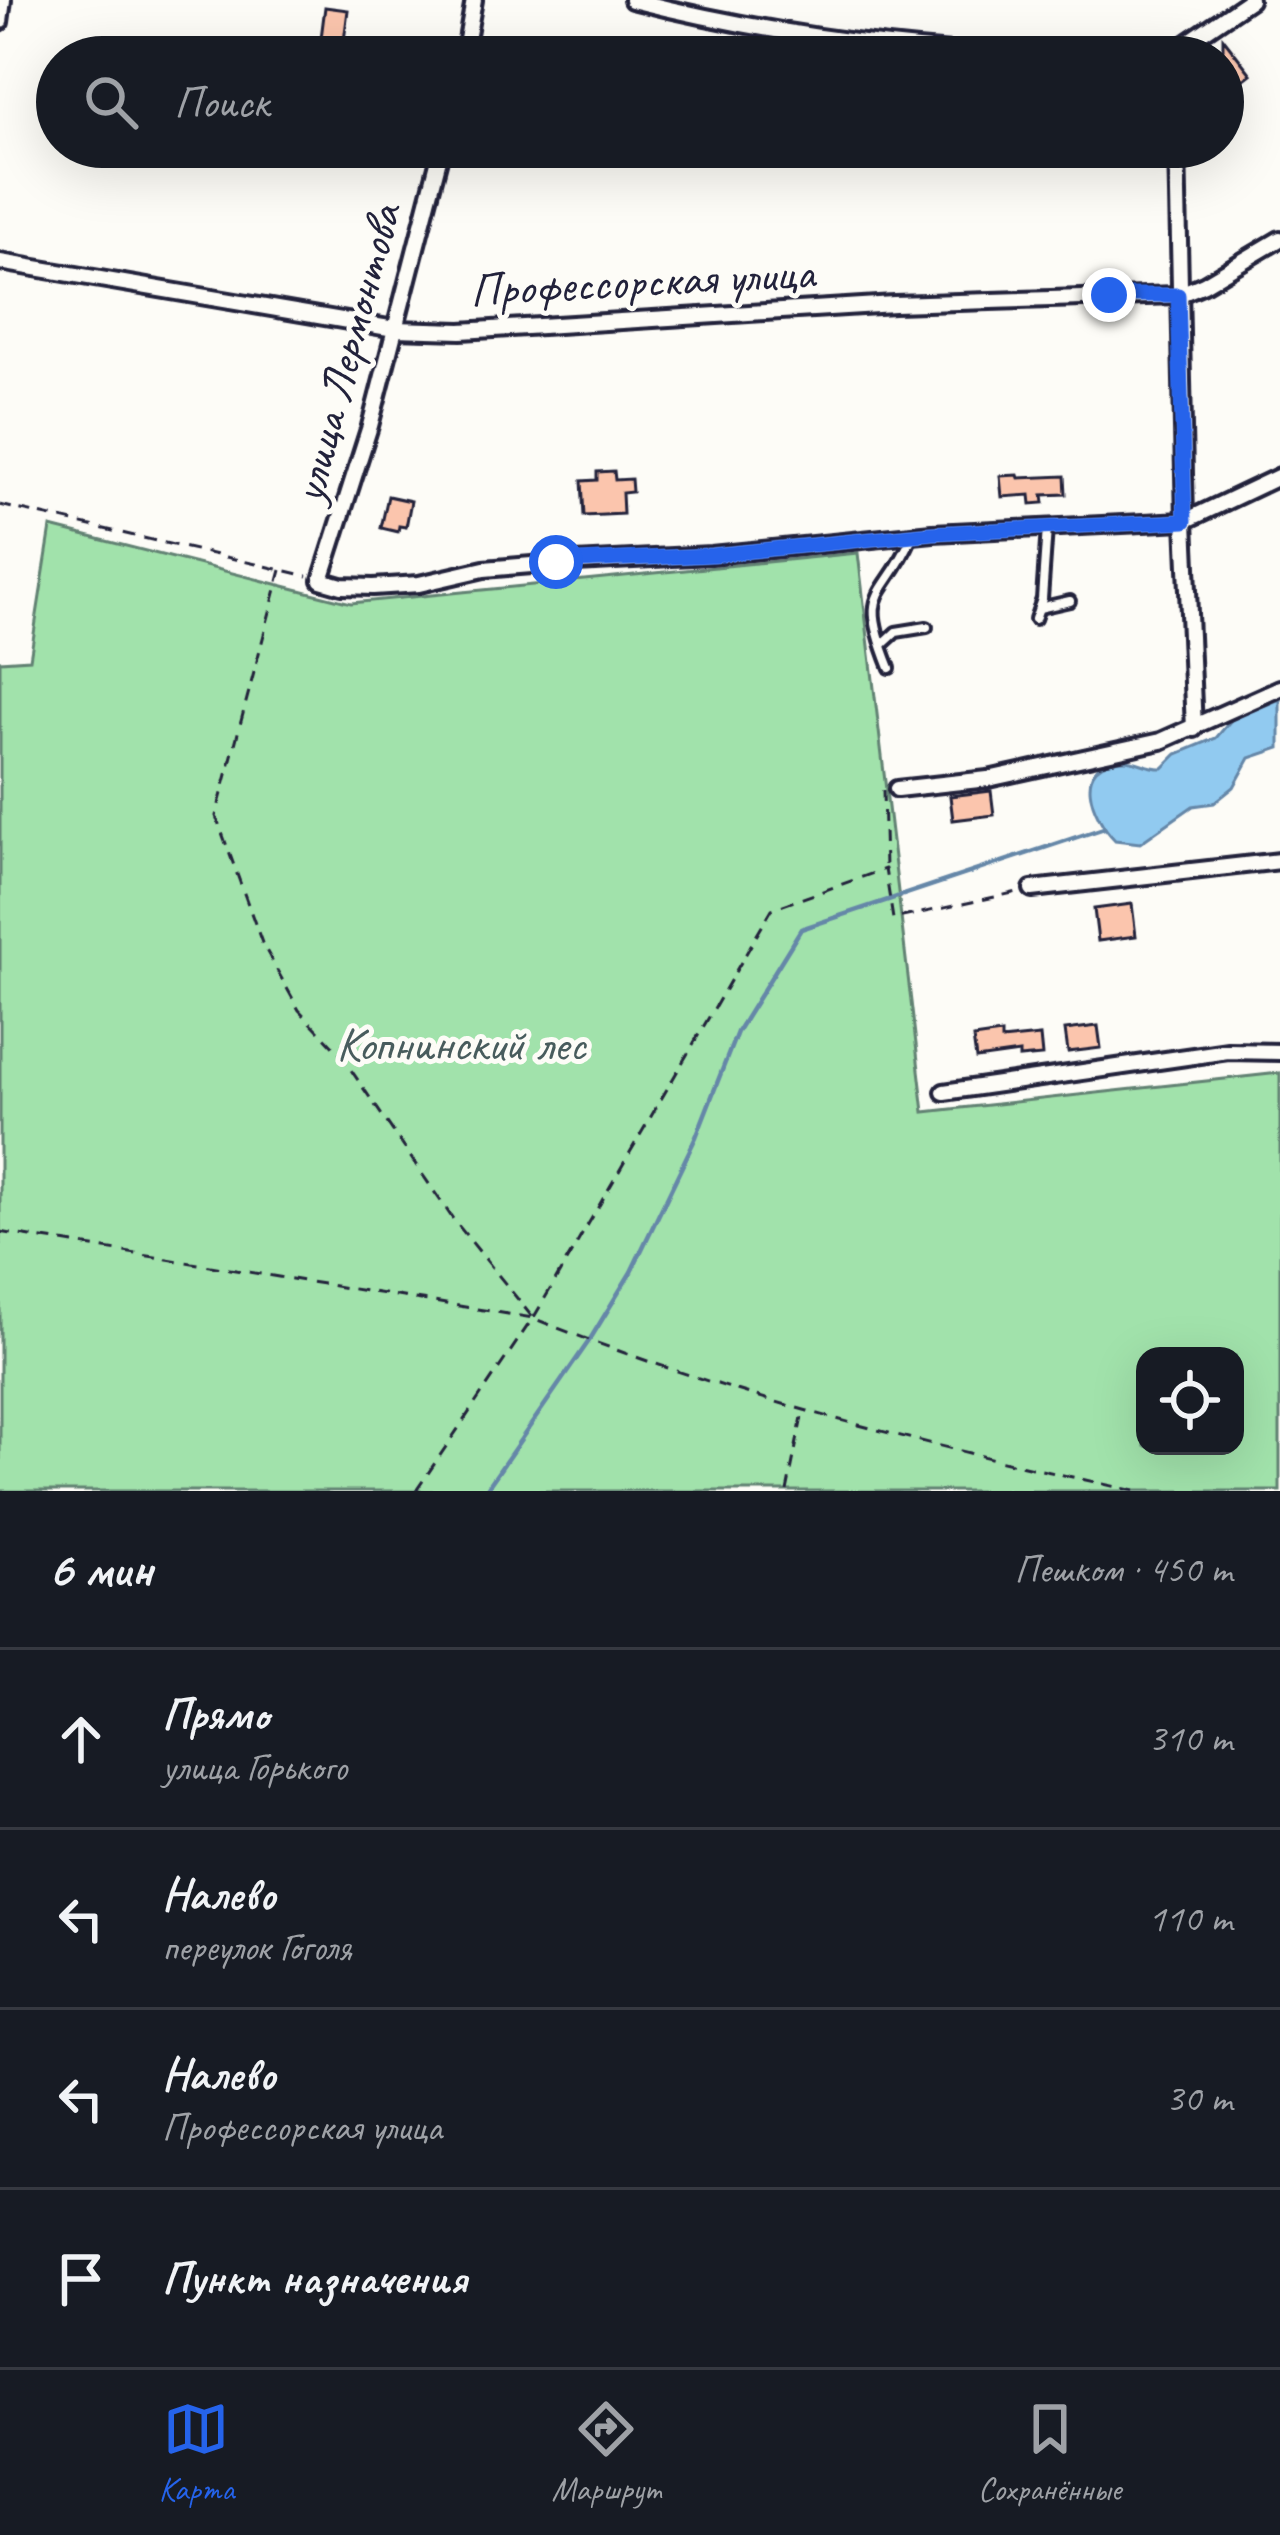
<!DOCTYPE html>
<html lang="ru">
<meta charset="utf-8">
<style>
body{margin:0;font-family:Caveat,sans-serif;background:#20242c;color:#f1f3f6}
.controls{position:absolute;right:36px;bottom:36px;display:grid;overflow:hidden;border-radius:24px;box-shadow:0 12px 48px #0002}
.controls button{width:108px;height:108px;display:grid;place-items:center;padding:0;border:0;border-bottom:3px solid #363941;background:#171b24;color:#f1f3f6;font:60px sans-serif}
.stop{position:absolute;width:36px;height:36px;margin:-27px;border:9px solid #2563eb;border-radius:50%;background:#fff}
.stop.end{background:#2563eb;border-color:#fff;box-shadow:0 3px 12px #0008}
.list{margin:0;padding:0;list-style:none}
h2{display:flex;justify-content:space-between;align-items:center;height:156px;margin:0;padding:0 48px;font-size:51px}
h2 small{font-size:39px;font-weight:400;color:#9ea1a6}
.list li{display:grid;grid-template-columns:78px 1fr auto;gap:36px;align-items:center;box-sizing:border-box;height:180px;padding:0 48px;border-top:3px solid #363941}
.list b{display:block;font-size:45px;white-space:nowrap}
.list p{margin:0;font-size:39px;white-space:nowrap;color:#9ea1a6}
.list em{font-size:39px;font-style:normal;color:#9ea1a6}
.icon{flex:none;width:66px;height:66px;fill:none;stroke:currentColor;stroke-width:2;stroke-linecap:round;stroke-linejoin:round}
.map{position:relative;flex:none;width:1280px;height:1491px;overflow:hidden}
.search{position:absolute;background:#171b24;box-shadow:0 12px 48px #0002;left:36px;right:36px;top:36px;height:132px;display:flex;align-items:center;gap:30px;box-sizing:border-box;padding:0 42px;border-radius:66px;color:#9ea1a6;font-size:45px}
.sheet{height:876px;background:#171b24}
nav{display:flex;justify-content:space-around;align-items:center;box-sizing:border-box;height:168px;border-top:3px solid #363941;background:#171b24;font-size:33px;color:#9ea1a6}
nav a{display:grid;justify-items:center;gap:6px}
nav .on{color:#2563eb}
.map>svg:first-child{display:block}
.green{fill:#a1e2ab;stroke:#628273;stroke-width:3;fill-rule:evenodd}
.water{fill:#91caf0;stroke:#6587a8;stroke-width:3}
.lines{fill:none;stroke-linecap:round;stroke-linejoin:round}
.stream{stroke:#6587a8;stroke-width:4.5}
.building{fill:#fbc5ad;stroke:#22223b;stroke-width:3}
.service-casing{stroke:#22223b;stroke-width:16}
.minor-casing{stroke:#22223b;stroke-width:22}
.path{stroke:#22223b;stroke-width:3;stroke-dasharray:12 9;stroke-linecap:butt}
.service{stroke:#fdfcf7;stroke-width:8}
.minor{stroke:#fdfcf7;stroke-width:14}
.route{stroke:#2563eb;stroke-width:15}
.labels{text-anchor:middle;stroke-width:10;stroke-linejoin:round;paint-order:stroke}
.street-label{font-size:48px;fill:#22223b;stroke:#fdfcf7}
.park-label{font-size:48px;fill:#485c5d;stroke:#fdfcf7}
</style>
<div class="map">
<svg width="1280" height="1491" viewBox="0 0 1280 1491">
<rect width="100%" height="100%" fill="#fdfcf7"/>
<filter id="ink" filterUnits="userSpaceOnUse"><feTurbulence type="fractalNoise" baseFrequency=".00833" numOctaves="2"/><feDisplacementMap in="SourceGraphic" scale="24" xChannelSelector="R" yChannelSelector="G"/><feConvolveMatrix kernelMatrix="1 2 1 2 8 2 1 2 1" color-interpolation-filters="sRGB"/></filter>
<g filter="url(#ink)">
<path class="green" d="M51 527 351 603 858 553 924 1112 1280 1073V1491H0V661L30 659ZM1145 1356H1235V1446H1145Z"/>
<path class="water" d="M1280 699V748L1250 758 1234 787 1214 803 1193 806 1140 843 1115 840C1092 817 1069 760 1124 760 1138 760 1148 769 1163 768L1177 754 1216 738 1232 719Z"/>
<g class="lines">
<polyline class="stream" points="485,1491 589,1341 631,1272 696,1137 737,1032 801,929 1104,828"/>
</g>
<g class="building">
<polygon points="325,7 348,10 344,41 321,38"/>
<polygon points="1223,38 1251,74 1234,87 1229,80 1223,85 1223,57 1212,57 1223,49"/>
<polygon points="614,471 615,480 631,479 632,492 622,493 623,514 584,516 582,481 597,480 597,472"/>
<polygon points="1018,475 1019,478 1065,476 1066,494 1043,495 1044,503 1031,504 1030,495 1002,497 1000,476"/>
<polygon points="388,496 411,501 406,527 399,526 398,532 381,528"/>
<polygon points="991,791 994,815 953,820 950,796"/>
<polygon points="1132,904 1136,936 1098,941 1094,909"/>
<polygon points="1098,1026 1101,1048 1068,1052 1065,1030"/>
<polygon points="1001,1034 1001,1040 1040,1036 1042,1056 1019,1058 1019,1053 976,1059 973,1038"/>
</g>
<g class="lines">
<defs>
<g id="service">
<polyline points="1039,608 1070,601"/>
<polyline points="1035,619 1042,599 1047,528"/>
<polyline points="883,644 896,632 927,627"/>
<path d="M890 668C857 585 883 603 912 537"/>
</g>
<g id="minor">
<path d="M632 0C763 33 895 51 1031 57"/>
<polyline points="0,22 3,0"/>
<polyline points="464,57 474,0"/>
<polyline points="1148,57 1175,51 1250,0"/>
<polyline points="442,147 370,426 321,580 342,586 373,587 419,584 484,569 556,563 711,555 933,533 1185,521 1280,476"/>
<polyline points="1177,147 1185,521 1194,729"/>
<polyline points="0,262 395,329 461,331 894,304 1178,295 1204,284 1280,239"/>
<polyline points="897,789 988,779 1161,741 1280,688"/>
<polyline points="1032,889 1280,861"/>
<polyline points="944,1092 1228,1051 1280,1052"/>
</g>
</defs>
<use href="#service" class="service-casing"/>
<use href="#minor" class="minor-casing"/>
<g class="path">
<polyline points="0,505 308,576"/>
<polyline points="281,570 216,816 262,943 299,1010 338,1051 453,1219 533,1318 416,1491"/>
<polyline points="883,790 885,868"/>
<path d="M0 1232 533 1318C727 1397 931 1446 1135 1491"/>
<polyline points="534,1317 772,909 885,869 893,919 1018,892"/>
<polyline points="787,1491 803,1412"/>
</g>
<use href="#service" class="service"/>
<use href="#minor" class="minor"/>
</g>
</g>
<g class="lines" filter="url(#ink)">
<polyline class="route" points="556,562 712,555 933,533 1185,521 1178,295 1109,295"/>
</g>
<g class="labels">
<g class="street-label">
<text transform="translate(642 280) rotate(-3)" y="17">Профессорская улица</text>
<text transform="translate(345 353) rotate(-75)" y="17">улица Лермонтова</text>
</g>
<g class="park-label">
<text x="461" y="1060">Копнинский лес</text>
</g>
</g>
</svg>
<div class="controls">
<button><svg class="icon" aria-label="locate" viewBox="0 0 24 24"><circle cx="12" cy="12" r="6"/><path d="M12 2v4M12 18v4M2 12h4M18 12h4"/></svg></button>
</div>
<div class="stop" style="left:556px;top:562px"></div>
<div class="stop end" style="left:1109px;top:295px"></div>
<div class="search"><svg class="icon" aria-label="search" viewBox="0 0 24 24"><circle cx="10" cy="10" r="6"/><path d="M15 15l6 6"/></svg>Поиск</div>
</div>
<section class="sheet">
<h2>6 мин<small>Пешком · 450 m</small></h2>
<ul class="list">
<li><svg class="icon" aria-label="ahead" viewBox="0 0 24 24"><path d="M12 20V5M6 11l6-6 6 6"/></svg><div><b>Прямо</b><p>улица Горького</p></div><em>310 m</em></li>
<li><svg class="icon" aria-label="left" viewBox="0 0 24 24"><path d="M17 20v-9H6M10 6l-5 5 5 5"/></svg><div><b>Налево</b><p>переулок Гоголя</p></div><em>110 m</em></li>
<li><svg class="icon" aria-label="left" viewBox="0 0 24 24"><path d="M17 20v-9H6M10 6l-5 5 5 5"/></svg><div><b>Налево</b><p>Профессорская улица</p></div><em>30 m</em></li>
<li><svg class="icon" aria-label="arrive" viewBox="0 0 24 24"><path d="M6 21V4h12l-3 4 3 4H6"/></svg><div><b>Пункт назначения</b></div></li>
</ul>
</section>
<nav>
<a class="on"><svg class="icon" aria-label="map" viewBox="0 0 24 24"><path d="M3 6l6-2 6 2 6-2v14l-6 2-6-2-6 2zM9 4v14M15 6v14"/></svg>Карта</a>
<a><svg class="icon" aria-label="directions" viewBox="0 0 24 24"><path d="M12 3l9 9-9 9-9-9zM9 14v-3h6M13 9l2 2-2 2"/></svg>Маршрут</a>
<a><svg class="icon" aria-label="saved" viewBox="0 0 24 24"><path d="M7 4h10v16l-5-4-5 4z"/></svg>Сохранённые</a>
</nav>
